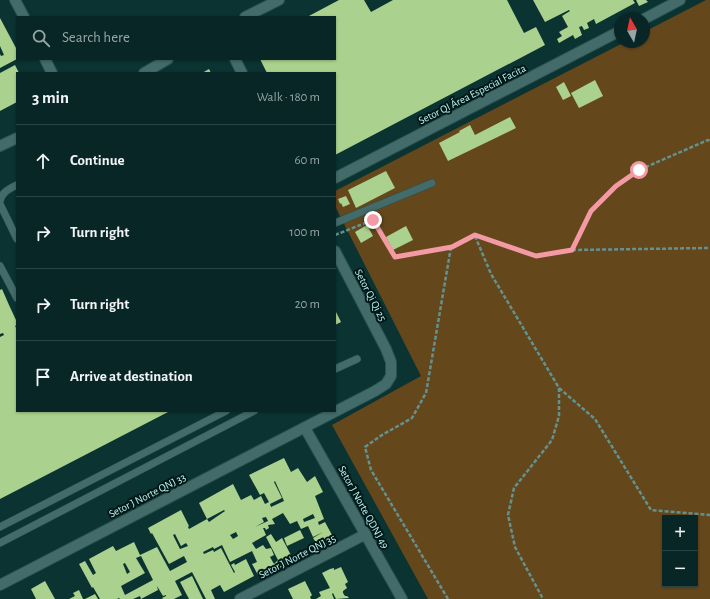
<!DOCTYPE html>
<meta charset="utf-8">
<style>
body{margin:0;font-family:"Alegreya Sans",sans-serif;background:#163232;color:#f1f3f6}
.controls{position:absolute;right:12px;bottom:12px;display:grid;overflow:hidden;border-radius:0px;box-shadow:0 1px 3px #0004}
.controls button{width:36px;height:36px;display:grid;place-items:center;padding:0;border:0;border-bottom:1px solid #294343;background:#082626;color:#f1f3f6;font:20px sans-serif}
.compass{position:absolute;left:614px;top:12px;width:36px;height:36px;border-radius:50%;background:#082626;box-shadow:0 1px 3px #0004;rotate:351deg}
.stop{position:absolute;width:12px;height:12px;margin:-9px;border:3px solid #f49aa4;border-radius:50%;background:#fff}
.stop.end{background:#f49aa4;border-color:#fff;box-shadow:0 1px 4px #0008}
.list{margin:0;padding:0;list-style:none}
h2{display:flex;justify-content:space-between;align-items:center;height:52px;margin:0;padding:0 16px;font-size:17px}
h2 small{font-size:13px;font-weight:400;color:#98a5a7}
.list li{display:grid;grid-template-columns:26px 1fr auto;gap:12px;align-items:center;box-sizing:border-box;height:72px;padding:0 16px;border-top:1px solid #294343}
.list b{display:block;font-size:15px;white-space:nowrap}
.list em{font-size:13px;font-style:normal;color:#98a5a7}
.icon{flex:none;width:22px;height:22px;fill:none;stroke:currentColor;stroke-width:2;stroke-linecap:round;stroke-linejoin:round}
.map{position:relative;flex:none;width:710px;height:599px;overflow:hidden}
.search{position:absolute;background:#082626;box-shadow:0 1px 3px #0004;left:16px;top:16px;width:320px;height:44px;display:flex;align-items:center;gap:10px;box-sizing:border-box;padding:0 14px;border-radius:0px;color:#98a5a7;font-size:15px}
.panel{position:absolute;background:#082626;box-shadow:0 1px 3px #0004;left:16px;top:72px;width:320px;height:340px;border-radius:0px}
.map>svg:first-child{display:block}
.green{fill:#65471c;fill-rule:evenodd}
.building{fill:#abd18e;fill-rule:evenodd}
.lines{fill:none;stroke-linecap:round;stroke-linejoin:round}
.service-casing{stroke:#275250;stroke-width:8}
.minor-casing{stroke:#275250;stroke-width:12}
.tertiary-casing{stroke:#275250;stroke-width:12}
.path{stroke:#639290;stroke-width:2.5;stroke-dasharray:4 2;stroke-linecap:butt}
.service{stroke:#436b69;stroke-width:7}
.minor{stroke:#436b69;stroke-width:10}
.tertiary{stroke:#436b69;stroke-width:10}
.route{stroke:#f49aa4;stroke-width:5}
.labels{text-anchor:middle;stroke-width:4;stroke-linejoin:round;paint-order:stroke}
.street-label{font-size:11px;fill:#bdf2f0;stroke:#001918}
</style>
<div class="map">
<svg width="710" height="599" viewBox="0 0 710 599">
<rect width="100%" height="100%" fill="#0b3332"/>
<path class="green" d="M706 0H710V599H428L332 425 421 376 335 206V191L625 42H644V32ZM665 518H695V584H665Z"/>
<g class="building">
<polygon points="339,0 364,0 371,12 393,0 507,0 524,33 536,27 545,45 335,155 335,73 267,73 260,59 335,59 335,17 307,17"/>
<polygon points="533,0 633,0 635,3 596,24 594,19 587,23 589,28 584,30 582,26 579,27 582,35 575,39 573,35 559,43 557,39 562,36 559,32 568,27 562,16 570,11 569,10 545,22"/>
<polygon points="636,0 646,0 648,2 639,6"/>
<polygon points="0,18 16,48 17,47 17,59 0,68 0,54 1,56 4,55 0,46"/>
<polygon points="15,65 19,73 17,73 17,102 0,111 0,73"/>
<polygon points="209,69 211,73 202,73"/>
<polygon points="595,80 603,96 579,108 571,93"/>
<polygon points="564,82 571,96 563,100 556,87"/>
<polygon points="510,117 516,128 448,161 439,143 460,132 459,131 470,125 475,135"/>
<polygon points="386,171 395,188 356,208 348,190"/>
<polygon points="346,196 350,204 343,207 341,203 340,204 338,199"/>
<polygon points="367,225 373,236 361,243 355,232"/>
<polygon points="406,226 413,240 393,250 386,237"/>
<polygon points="2,289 9,305 16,320 17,319 17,325 15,326 17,329 17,411 170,411 0,499 0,337 4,335 3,333 0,334 0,290"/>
<polygon points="335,310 341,322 335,325"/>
<path d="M284 458 291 472 298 468 307 482 315 476 323 492 315 496 324 519 318 522 319 525 325 522 332 535 333 538 327 541 329 543 317 549 315 545 317 544 313 538 323 532 313 537 308 526 301 529 297 521 290 524 283 513 272 519 275 524 268 525 269 528 266 530 265 528H263L266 535 252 543 256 549 263 545 266 549 271 548 274 555 270 557 274 564 278 560 266 537 271 534 276 542 282 538 294 561 277 570 275 566 258 575 252 564 257 562 252 551 230 562 222 545 214 549 213 547 203 552 204 554 213 550 214 552 221 548 234 573 235 572 231 565 234 563 235 565 246 559 254 576 224 592 220 585 211 590 215 599H206L192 572 175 581 182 595 174 599H163L162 598 166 596V595L163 596 157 586 158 590 141 599 140 596 133 599H120L119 598 117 599H100L93 587 92 588 79 564 85 561 93 575 96 573 89 559 113 546 116 551 134 542 140 555 157 547 170 571 187 562 184 556 169 564 152 533 151 534 148 528 181 510 189 526 188 527 189 529 207 519 209 522 225 511 224 510 207 519 199 503 233 484 241 500 251 495 254 500 261 496 265 504 269 502 264 493 260 495 249 475ZM275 481 284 501 271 507 270 504 282 498 274 482ZM313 514 315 518 304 522 303 519ZM266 517 268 521 255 527 264 522 262 518ZM236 532 238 536 233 539 230 535ZM175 534 181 546 186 543 188 546 180 549 173 535ZM141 556 153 580 125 595 121 586 145 573 136 558ZM125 563 130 572 127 574 123 564Z"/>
<polygon points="300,530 304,538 287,546 284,538"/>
<polygon points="341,567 348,582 345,584 347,588 343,591 343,593 345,596 347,596 349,598 336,599 333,593 332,594 334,599 316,599 321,596 319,592 330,588 322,573 330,569 334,568 334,570"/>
<polygon points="192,576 203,599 189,599 180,582"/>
<polygon points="45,581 55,599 36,599 31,589"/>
<polygon points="305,581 312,595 310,597 311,599 293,599 288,589"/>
<polygon points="79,590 83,599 69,599 75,596 73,593"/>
<polygon points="95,594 98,599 85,599"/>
</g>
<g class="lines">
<defs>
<g id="service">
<path d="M0 201C2 192 9 189 17 185"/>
<polyline points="0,204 17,239"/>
<polyline points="335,223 432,183"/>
<polyline points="0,266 17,298"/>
<polyline points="335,369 357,359"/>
<polyline points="0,527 226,411"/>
<polyline points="0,543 254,411"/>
</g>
<g id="minor">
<polyline points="644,19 680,0"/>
<polyline points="235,59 242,73"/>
<polyline points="335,178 620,31"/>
<polyline points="305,428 402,599"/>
<polyline points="0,585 375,391 386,384 391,376 391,362 386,349 335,251"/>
<polyline points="240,599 366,534"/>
</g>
<g id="tertiary">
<polyline points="15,0 24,17"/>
<polyline points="245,17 279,0"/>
<polyline points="45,59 52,73"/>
<polyline points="144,73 168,59"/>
<polyline points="0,146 17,138"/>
</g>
</defs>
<use href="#service" class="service-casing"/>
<use href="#minor" class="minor-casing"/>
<use href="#tertiary" class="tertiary-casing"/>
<g class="path">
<polyline points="335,235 373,220 395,257 451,247"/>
<polyline points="475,236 491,274 559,388 559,416 552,440 514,488 508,515 515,547 543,599"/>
<polyline points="571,250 591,211 616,187 639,170 708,140 710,141"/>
<polyline points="559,388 595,419 651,510 710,515"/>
<polyline points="448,599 371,470 365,447 382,435 412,418 426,393 451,247 475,235 536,256 571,250 710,248"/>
</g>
<use href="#service" class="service"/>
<use href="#minor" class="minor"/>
<use href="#tertiary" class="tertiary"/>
</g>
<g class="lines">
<polyline class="route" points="373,220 395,257 452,247 475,235 536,256 572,250 591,211 616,186 639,170"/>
</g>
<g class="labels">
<g class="street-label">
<text transform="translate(472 94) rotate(-27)" y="4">Setor QI Área Especial Facita</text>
<text transform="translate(371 295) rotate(63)" y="4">Setor Qi Qi 25</text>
<text transform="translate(147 495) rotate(-27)" y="4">Setor J Norte QNJ 33</text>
<text transform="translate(364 507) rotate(61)" y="4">Setor J Norte QDNJ 49</text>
<text transform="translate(297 556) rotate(-27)" y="4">Setor J Norte QNJ 35</text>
</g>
</g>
</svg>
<div class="controls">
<button>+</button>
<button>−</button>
</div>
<svg class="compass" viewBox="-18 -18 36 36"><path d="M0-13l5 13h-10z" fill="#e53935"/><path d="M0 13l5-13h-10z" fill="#98a5a7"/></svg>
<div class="stop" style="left:639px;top:170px"></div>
<div class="stop end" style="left:373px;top:220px"></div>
<div class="search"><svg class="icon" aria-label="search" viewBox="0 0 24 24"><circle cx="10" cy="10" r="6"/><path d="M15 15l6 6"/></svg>Search here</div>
<section class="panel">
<h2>3 min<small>Walk · 180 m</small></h2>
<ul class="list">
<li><svg class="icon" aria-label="ahead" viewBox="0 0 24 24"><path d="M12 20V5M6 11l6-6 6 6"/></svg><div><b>Continue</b></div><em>60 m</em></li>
<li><svg class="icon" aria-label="right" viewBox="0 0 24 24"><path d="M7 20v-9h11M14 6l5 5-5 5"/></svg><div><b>Turn right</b></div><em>100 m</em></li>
<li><svg class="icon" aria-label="right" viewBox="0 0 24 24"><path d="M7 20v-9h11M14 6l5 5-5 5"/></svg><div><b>Turn right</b></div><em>20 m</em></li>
<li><svg class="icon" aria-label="arrive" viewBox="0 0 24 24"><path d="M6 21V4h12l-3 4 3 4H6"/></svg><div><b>Arrive at destination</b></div></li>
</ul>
</section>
</div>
